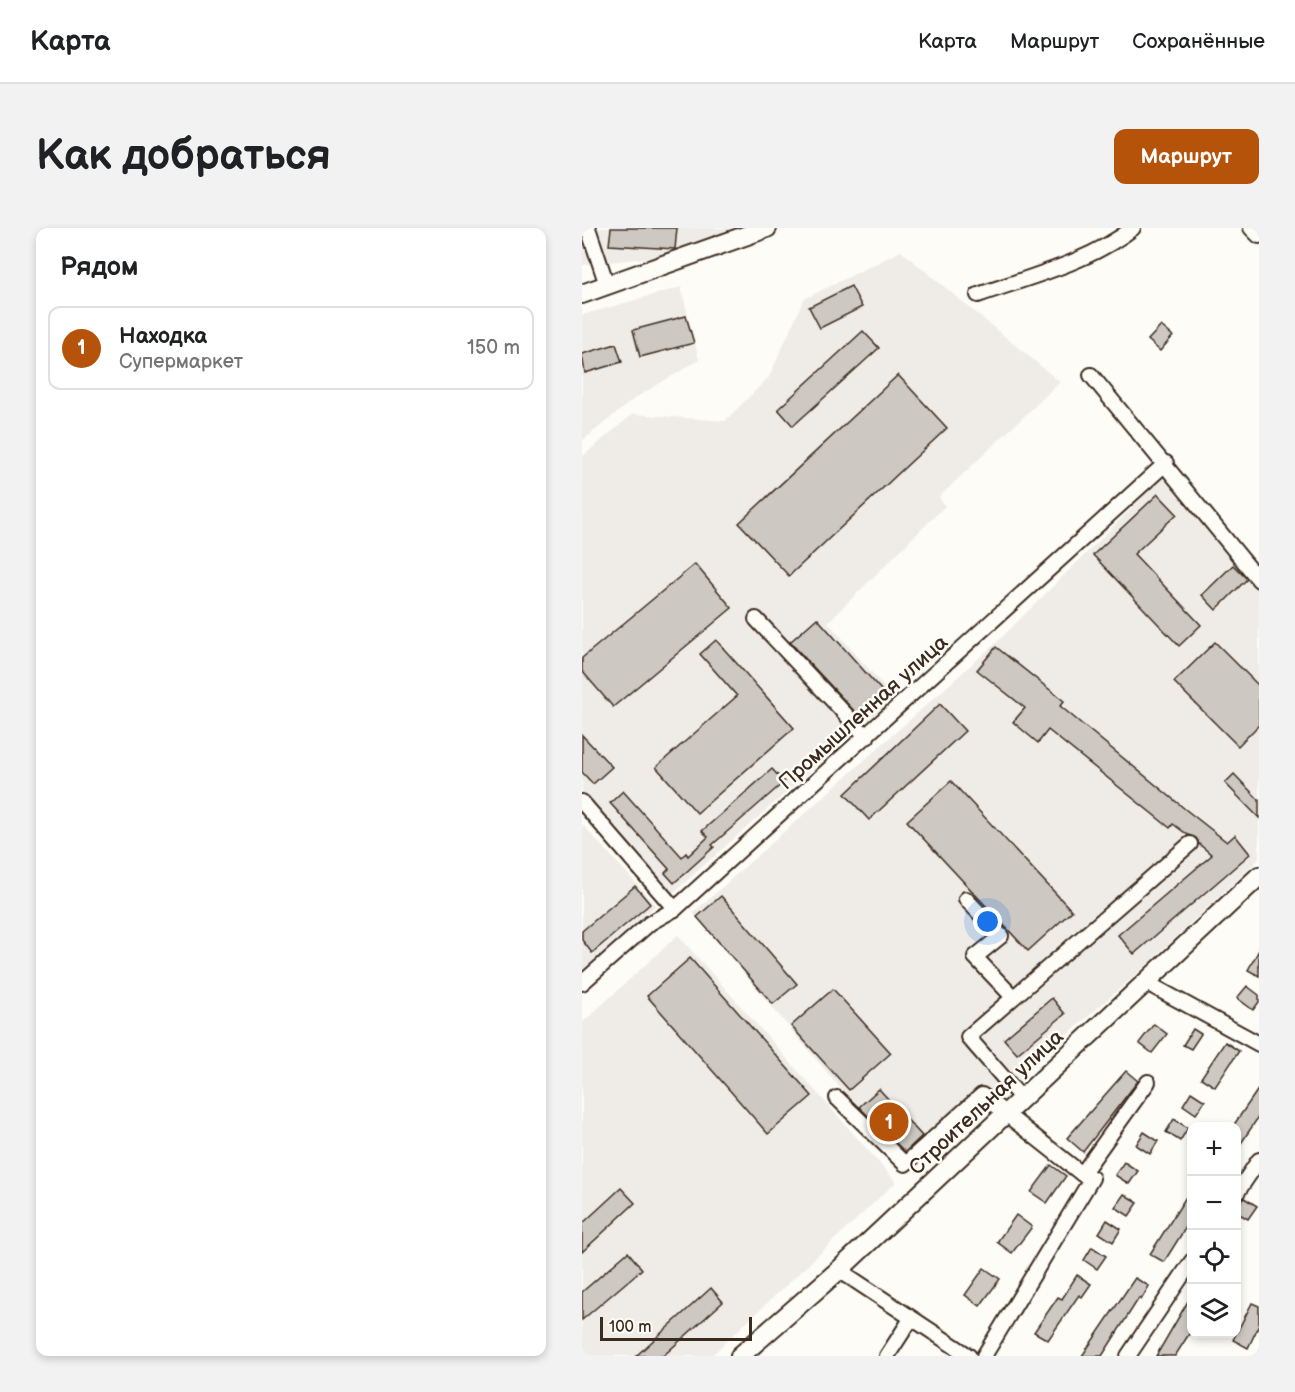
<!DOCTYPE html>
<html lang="ru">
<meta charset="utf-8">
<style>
body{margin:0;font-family:"Balsamiq Sans",sans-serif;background:#f2f2f2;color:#202124}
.controls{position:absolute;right:18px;bottom:18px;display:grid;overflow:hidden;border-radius:12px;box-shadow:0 3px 9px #0003}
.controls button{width:54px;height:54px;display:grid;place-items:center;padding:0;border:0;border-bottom:2px solid #e0e0e0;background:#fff;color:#202124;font:30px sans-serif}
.scale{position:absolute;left:18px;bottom:15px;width:152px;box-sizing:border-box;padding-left:6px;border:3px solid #3b2a1e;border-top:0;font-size:16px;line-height:21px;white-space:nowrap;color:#3b2a1e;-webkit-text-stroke:4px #fdfcf7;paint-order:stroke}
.you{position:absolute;left:406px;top:694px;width:21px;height:21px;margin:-15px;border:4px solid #fff;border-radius:50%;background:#1a73e8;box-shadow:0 0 0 9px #1a73e833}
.badge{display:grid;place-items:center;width:39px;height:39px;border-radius:50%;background:#b45309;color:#fff;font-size:20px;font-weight:700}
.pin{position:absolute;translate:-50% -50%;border:3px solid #fff;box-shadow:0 2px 6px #0006}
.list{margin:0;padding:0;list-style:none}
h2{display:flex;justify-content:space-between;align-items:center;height:78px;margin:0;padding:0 24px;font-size:26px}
h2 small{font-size:20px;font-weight:400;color:#757577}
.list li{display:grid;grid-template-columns:39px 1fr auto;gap:18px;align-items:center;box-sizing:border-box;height:84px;margin:0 12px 12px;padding:0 12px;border:2px solid #e0e0e0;border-radius:12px}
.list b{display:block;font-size:22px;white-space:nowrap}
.list p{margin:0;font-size:20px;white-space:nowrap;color:#757577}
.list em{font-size:20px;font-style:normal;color:#757577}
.icon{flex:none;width:33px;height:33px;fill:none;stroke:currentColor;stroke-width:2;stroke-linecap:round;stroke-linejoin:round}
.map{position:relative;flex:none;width:677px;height:1128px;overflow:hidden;border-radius:12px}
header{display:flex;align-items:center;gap:36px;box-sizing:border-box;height:84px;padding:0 30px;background:#fff;border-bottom:2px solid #e0e0e0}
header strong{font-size:28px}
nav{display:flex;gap:33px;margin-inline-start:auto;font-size:21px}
.intro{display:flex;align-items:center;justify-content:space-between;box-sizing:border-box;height:144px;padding:0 36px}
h1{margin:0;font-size:42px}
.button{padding:15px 27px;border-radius:12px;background:#b45309;color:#fff;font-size:21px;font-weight:700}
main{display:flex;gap:36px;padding:0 36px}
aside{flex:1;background:#fff;border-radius:12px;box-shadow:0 3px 9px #0003}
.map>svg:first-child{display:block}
.built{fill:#efece7}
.building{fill:#cdc8c2;stroke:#3b2a1e;stroke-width:1.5}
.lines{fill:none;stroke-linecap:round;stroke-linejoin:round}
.minor-casing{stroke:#3b2a1e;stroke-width:18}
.major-casing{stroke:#3b2a1e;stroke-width:22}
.minor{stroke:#fdfcf7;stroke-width:14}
.major{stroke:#fdfcf7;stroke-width:18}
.labels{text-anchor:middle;stroke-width:5;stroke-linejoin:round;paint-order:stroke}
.street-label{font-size:21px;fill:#3b2a1e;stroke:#fdfcf7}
</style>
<header>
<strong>Карта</strong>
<nav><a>Карта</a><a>Маршрут</a><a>Сохранённые</a></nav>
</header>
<div class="intro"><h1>Как добраться</h1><a class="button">Маршрут</a></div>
<main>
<aside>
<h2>Рядом<small></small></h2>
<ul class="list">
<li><span class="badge">1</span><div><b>Находка</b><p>Супермаркет</p></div><em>150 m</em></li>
</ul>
</aside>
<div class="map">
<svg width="677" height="1128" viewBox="0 0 677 1128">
<rect width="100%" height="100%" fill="#fdfcf7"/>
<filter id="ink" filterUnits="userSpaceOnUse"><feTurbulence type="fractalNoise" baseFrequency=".0167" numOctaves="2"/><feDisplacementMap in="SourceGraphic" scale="12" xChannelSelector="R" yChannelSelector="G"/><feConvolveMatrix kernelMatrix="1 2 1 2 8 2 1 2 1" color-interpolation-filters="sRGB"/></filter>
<g filter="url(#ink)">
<g class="built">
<polygon points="0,0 149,0 84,28 0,37"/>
<polygon points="319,23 478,154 357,269 363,278 246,394 311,469 91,665 0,572 0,229 51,186 143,193 187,149 222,71"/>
<polygon points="99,59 117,132 53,170 0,213 0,87"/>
<polygon points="583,247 677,361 677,631 558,743 329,944 111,685 416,413"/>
<polygon points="0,596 74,677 0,743"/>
<polygon points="96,707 314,954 129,1128 0,1128 0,795"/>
</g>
<g class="building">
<polygon points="29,0 95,0 93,21 27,17"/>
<polygon points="269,58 280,79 238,100 227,79"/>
<polygon points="104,88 112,115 58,129 51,102"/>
<polygon points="579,98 591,108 578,123 566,112"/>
<polygon points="281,103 297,120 211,198 196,181"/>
<polygon points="34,116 40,134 3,145 0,126"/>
<polygon points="316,147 365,200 207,348 157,295"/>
<polygon points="576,266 595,286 552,326 619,397 597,418 511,327"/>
<polygon points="113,336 150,380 31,479 0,443 0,430"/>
<polygon points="651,337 665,351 634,382 620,367"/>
<polygon points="235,390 300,463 275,486 208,414"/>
<polygon points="134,412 212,500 115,585 74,539 155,468 118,426"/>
<polygon points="633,414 677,458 677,497 656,518 592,454"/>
<polygon points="414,419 482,473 478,478 603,581 645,614 653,607 668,626 552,726 536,707 630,627 617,616 614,610 606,607 591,596 588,600 466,502 456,515 431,494 443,480 395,442"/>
<polygon points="358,476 383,503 287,592 263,566"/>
<polygon points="0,507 30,539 11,556 0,544"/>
<polygon points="190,541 202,554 130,617 132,619 92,655 83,645 87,641 28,575 41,563 100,629 104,625 106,628 126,609 120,603"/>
<polygon points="652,546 677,572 677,590 643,555"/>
<polygon points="369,553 490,683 446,723 325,593"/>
<polygon points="53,658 68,676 10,725 0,712 0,703"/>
<polygon points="139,668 215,756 191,776 115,689"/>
<polygon points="677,722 677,748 666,742"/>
<polygon points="108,730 230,868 186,906 65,768"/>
<polygon points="665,758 677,767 677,774 671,782 655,770"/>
<polygon points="251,761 309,825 267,862 209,798"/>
<polygon points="470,770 483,786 435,826 422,811"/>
<polygon points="572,796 585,806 570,825 557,815"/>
<polygon points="611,801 619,806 609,821 601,817"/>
<polygon points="643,814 657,823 633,859 619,850"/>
<polygon points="544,843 556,853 501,924 485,910"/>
<polygon points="677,860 677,888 654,923 654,898 651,898"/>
<polygon points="297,861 340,908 323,924 277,879"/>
<polygon points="609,864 623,873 614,886 601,877"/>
<polygon points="592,891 606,900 598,913 584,904"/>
<polygon points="562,904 576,913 568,926 554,917"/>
<polygon points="542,934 556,943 547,956 533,947"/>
<polygon points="469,937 484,948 465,975 449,964"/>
<polygon points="39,960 53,975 0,1024 0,996"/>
<polygon points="609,961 609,991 582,1034 568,1026"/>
<polygon points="542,966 556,975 547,988 533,979"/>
<polygon points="662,970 675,978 666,991 654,984 654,979"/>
<polygon points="434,987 450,999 430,1025 415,1014"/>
<polygon points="525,992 539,1001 531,1014 517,1005"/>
<polygon points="510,1019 524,1028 515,1041 502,1032"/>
<polygon points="46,1024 60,1041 0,1092 0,1064"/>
<polygon points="402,1040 418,1051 398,1078 383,1067"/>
<polygon points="495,1047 509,1056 500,1069 497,1067 466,1112 452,1104 476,1069 480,1071"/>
<polygon points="553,1050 567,1058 559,1072 557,1070 520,1128 500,1128"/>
<polygon points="129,1060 141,1074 81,1128 54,1128"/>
<polygon points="609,1068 609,1103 593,1128 574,1128"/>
<polygon points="670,1075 677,1078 677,1097 666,1120 651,1112"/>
</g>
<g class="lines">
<defs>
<g id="minor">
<polyline points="6,0 25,57"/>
<polyline points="669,0 677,8"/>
<path d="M396 67C447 49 508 34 551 0"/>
<polyline points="509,147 677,352"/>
<polyline points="174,391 285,509"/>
<polyline points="0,574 93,681"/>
<polyline points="384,671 419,708 393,729 431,769"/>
<polyline points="0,755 68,695 93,681 584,235"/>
<polyline points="565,755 677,816"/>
<polyline points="255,870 323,936 400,867 500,946 510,950 402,1128"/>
<polyline points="440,871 386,809 608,616"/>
<polyline points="500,946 566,854"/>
<polyline points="654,966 677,932"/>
<polyline points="257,1042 387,1128"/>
<polyline points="305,1128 329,1091"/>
<polyline points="546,1128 610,1033"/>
</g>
<g id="major">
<polyline points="0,66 185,0"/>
<polyline points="158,1128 257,1042 677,648"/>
</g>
</defs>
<use href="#minor" class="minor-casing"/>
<use href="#major" class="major-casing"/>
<use href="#minor" class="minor"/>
<use href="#major" class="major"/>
</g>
</g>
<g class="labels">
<g class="street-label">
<text transform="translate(281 484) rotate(-42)" y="7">Промышленная улица</text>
<text transform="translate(404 874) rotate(-43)" y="7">Строительная улица</text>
</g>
</g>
</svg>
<div class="controls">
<button>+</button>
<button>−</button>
<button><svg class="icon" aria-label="locate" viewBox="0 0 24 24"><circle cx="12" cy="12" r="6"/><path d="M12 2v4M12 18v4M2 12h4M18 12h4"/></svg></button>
<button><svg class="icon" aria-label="layers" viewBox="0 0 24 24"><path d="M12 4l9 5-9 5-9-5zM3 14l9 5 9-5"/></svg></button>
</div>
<div class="scale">100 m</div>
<div class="you"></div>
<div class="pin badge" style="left:307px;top:894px">1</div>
</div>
</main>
